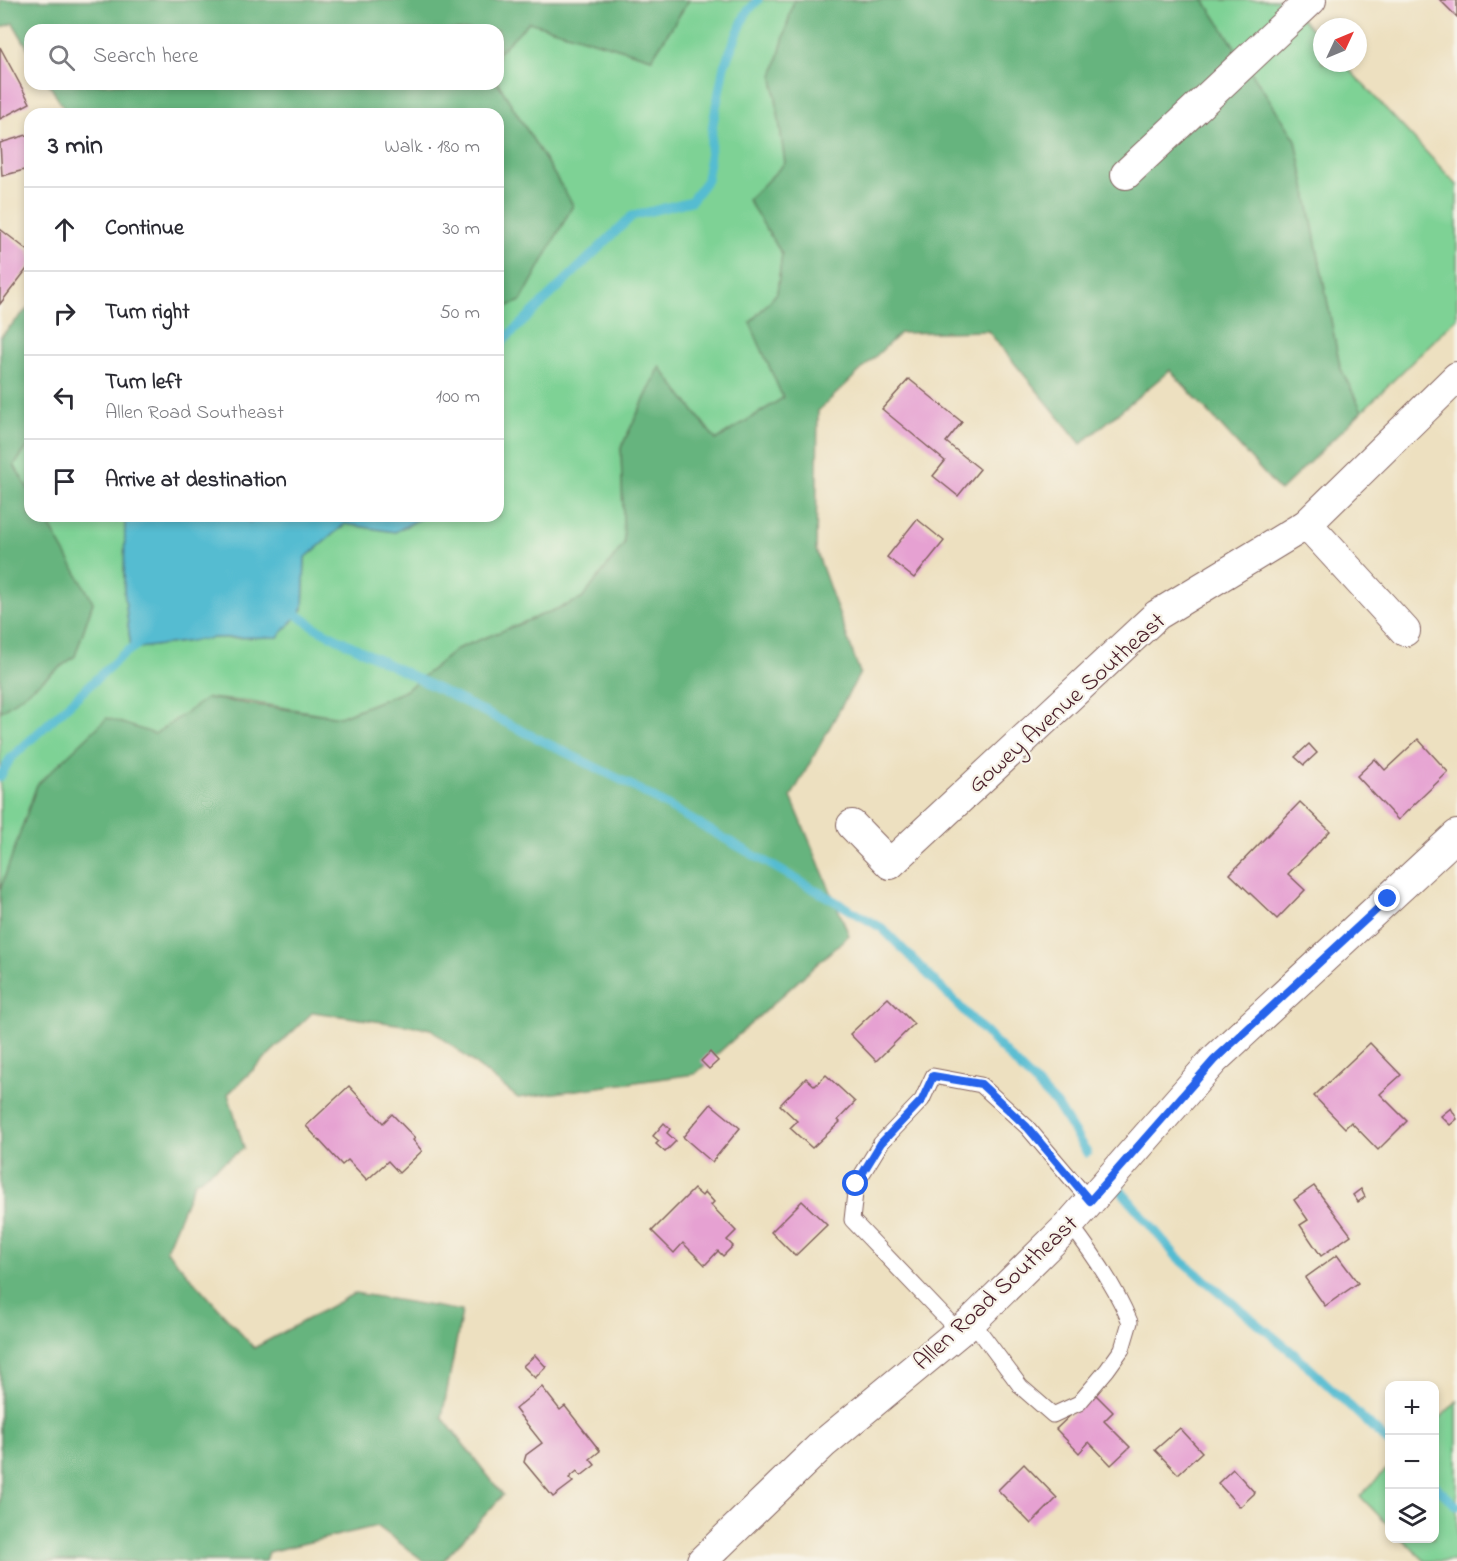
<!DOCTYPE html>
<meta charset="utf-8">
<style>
body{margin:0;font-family:"Indie Flower",sans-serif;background:#f7f7f7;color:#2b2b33}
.controls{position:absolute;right:18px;bottom:18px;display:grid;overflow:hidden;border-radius:12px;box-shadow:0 3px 9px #0003}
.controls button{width:54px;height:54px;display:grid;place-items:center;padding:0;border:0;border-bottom:2px solid #e1e1e2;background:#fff;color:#2b2b33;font:30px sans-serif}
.compass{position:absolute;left:1313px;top:18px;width:54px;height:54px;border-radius:50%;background:#fff;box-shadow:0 3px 9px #0003;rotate:46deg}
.stop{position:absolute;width:18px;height:18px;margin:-14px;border:4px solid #2563eb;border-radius:50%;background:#fff}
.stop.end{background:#2563eb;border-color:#fff;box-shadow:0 2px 6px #0008}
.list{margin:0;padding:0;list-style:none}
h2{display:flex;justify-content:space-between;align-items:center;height:78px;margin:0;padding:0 24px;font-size:26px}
h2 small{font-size:20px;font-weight:400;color:#7c7c81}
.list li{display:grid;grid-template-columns:39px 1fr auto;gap:18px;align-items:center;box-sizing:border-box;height:84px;padding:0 24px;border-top:2px solid #e1e1e2}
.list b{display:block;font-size:22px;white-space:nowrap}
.list p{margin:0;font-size:20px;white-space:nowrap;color:#7c7c81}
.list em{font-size:20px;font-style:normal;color:#7c7c81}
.icon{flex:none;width:33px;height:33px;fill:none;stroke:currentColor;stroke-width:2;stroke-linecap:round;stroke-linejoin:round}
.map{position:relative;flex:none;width:1457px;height:1561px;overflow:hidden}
.search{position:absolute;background:#fff;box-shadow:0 3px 9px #0003;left:24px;top:24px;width:480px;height:66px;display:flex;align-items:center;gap:15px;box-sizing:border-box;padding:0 21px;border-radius:18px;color:#7c7c81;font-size:22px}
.panel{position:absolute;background:#fff;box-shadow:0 3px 9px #0003;left:24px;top:108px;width:480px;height:414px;border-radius:18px}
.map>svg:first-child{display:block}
.green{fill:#7ed295;stroke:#647860;stroke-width:1.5}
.forest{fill:#66b47e;stroke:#586a54;stroke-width:1.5}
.water{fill:#54bcd1;stroke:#4f6e7e;stroke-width:1.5}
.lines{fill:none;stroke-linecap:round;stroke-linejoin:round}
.stream{stroke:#54bcd1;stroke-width:9}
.building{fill:#e6a1d2}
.lane-casing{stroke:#83635f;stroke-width:17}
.street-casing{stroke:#83635f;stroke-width:32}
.lane{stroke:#fff;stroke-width:15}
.street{stroke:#fff;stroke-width:30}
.route{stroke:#2563eb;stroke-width:8}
.labels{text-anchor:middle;stroke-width:4.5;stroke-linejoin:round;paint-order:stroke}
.street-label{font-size:24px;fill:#4a1f2b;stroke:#f7f3e8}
</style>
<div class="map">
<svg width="1457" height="1561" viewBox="0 0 1457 1561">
<rect width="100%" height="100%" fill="#f7f3e8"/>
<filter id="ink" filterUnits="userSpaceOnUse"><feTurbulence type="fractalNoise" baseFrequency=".0167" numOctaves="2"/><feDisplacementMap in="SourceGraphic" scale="12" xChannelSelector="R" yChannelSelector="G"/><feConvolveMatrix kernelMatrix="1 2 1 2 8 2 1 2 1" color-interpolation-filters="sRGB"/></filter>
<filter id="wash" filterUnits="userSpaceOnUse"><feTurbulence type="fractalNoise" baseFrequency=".008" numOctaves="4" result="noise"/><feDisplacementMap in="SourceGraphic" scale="24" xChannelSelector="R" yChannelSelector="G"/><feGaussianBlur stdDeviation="1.35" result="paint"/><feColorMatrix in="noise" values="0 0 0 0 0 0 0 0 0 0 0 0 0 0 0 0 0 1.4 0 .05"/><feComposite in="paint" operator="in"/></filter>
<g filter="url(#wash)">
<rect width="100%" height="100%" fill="#ede0c0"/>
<g class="green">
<polygon points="689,0 794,0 773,77 785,163 749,200 782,254 777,293 751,323 783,398 716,440 660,367 621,448 624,544 582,599 457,649 405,691 340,717 250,702 208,698 155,734 37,785 0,890 0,712 75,656 93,602 44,516 129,516 125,523 124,590 131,649 214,638 278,637 303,609 305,558 345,524 395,532 425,516 498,516 498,310 521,301 573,205 498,83 498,53 529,22 652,58"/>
<polygon points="1204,0 1284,0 1322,40 1322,63 1343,63 1457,185 1457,318 1362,411 1340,367 1296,140"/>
<polygon points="30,444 30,492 14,465"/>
<polygon points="1457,1401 1457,1561 1425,1561 1402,1539 1434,1538 1435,1423"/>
<polygon points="1389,1467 1389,1526 1360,1496"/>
</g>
<g class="forest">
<polygon points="0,0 689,0 652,58 529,22 498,53 498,30 30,30 30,52 13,23 0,28"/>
<polygon points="794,0 1204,0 1296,140 1340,367 1362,411 1280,491 1170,370 1081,444 988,331 900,333 818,411 816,550 860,673 791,797 849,935 695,1074 518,1098 431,1029 313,1012 228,1094 244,1148 194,1183 166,1250 254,1348 355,1293 462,1311 442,1417 503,1495 443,1561 424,1561 377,1526 268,1552 265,1561 0,1561 0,890 37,785 107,718 155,734 207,698 340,717 405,691 457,649 582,599 624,544 621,448 660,367 716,440 783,398 750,323 777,293 782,254 748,200 785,163 773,77"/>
<polygon points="498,83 573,205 521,301 498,310 498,114 67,114 49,84"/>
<polygon points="30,306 30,444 14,465 30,492 30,516 44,516 93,602 75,656 0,712 0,337"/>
</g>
<polygon class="water" points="130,516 241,516 250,522 257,516 425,516 395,532 345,524 305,558 303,609 278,637 214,638 131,649 124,590 125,523"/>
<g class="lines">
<g class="stream">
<polyline points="498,350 504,340 632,216 691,201 707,180 713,123 724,66 746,13 758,0"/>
<polyline points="288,608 316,628 627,783 882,928 1057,1105 1087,1153"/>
<polyline points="0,777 10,759 121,656 141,642"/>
<polyline points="1118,1187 1177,1257 1298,1357 1390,1444"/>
<polyline points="1434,1485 1457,1506"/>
</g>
</g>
<g id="blocks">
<g class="building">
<polygon points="1440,0 1457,0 1457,17"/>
<polygon points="0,47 30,103 0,119"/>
<polygon points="30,134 30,173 28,169 2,176 0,143"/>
<polygon points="0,229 30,252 30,265 0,304"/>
<polygon points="909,379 962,422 946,442 980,469 958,496 933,476 945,461 882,409"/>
<polygon points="917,519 944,541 914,578 887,557"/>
<polygon points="1418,739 1448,772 1398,820 1357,776 1375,759 1385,770"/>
<polygon points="1309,744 1317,753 1304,765 1295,757"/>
<polygon points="1300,802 1330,831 1288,874 1305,890 1277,919 1230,874"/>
<polygon points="888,998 914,1024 876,1061 850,1034"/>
<polygon points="1370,1043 1401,1075 1380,1094 1407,1121 1378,1150 1351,1122 1345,1128 1314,1096"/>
<polygon points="710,1052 718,1061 709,1069 701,1061"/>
<polygon points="826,1075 855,1102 838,1120 840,1122 812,1148 790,1128 797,1121 780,1105 806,1078 815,1086"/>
<polygon points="349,1086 383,1123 392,1114 415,1138 413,1140 422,1151 399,1173 388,1161 367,1180 348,1160 342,1165 306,1126"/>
<polygon points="711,1104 740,1128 712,1162 683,1137"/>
<polygon points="1451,1108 1457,1119 1450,1125 1441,1116"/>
<polygon points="664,1123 670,1129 667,1133 676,1141 665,1152 656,1144 659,1141 653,1136"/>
<polygon points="1314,1186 1351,1235 1321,1256 1300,1225 1308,1220 1294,1200"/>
<polygon points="694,1189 702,1196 705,1192 714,1202 711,1205 736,1231 727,1240 733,1246 723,1256 718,1251 705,1265 683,1243 674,1253 652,1231"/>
<polygon points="1361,1189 1365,1197 1358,1202 1353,1195"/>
<polygon points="802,1201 827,1225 795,1256 771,1232"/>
<polygon points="1337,1255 1358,1283 1325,1306 1305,1278"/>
<polygon points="535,1355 546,1367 535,1378 523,1366"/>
<polygon points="542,1387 560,1410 565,1406 600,1451 590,1459 595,1465 581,1476 577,1471 569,1478 573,1482 553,1497 524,1462 526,1455 542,1443 515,1409"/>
<polygon points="1094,1393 1113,1412 1104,1421 1130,1447 1111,1465 1089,1442 1079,1453 1056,1429"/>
<polygon points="1180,1428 1202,1452 1178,1474 1155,1450"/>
<polygon points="1024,1464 1057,1498 1031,1524 998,1490"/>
<polygon points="1233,1469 1255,1493 1240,1507 1218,1483"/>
</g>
</g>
</g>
<g filter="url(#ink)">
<use href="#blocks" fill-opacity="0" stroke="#83635f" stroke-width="1.5"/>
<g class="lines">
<defs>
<g id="lane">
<path d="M972 1321 1021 1387 1053 1415 1079 1403 1107 1370 1122 1349 1130 1322C1115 1286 1094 1255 1070 1224"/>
<polyline points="959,1332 852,1220 856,1184 881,1143 922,1100 933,1076 981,1085 1027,1127 1090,1201"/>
</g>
<g id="street">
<polyline points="1126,174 1311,0"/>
<polyline points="1307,524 1405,631"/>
<polyline points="852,825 890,864 1157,615 1307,524 1457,377"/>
<polyline points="702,1561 823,1444 972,1321 1070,1224 1214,1060 1457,835"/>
</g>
</defs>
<use href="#lane" class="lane-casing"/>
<use href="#street" class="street-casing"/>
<use href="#lane" class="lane"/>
<use href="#street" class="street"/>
</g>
</g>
<g class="lines" filter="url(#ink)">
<polyline class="route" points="856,1184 881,1143 922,1100 933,1076 981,1084 1027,1127 1090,1201 1214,1060 1388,899"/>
</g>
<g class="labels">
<g class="street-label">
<text transform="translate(1066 702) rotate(-42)" y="8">Gowey Avenue Southeast</text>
<text transform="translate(995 1292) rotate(-43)" y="8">Allen Road Southeast</text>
</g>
</g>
</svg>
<div class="controls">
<button>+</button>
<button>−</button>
<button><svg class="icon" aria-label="layers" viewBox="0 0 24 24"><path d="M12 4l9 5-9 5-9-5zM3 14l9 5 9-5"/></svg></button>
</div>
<svg class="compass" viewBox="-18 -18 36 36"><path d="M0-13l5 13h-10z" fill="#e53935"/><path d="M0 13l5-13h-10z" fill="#7c7c81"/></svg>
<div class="stop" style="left:856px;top:1184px"></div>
<div class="stop end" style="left:1388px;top:899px"></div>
<div class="search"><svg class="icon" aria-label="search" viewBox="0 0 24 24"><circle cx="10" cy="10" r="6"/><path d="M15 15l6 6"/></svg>Search here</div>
<section class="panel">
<h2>3 min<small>Walk · 180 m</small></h2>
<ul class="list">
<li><svg class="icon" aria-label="ahead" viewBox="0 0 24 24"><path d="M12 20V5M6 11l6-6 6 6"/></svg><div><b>Continue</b></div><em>30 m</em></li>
<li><svg class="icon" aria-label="right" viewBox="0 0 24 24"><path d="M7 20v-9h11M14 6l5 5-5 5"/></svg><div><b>Turn right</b></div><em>50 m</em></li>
<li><svg class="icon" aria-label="left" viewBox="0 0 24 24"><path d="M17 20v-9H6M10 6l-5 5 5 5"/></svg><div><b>Turn left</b><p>Allen Road Southeast</p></div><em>100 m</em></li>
<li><svg class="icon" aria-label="arrive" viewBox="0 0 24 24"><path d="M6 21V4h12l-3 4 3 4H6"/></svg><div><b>Arrive at destination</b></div></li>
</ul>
</section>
</div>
